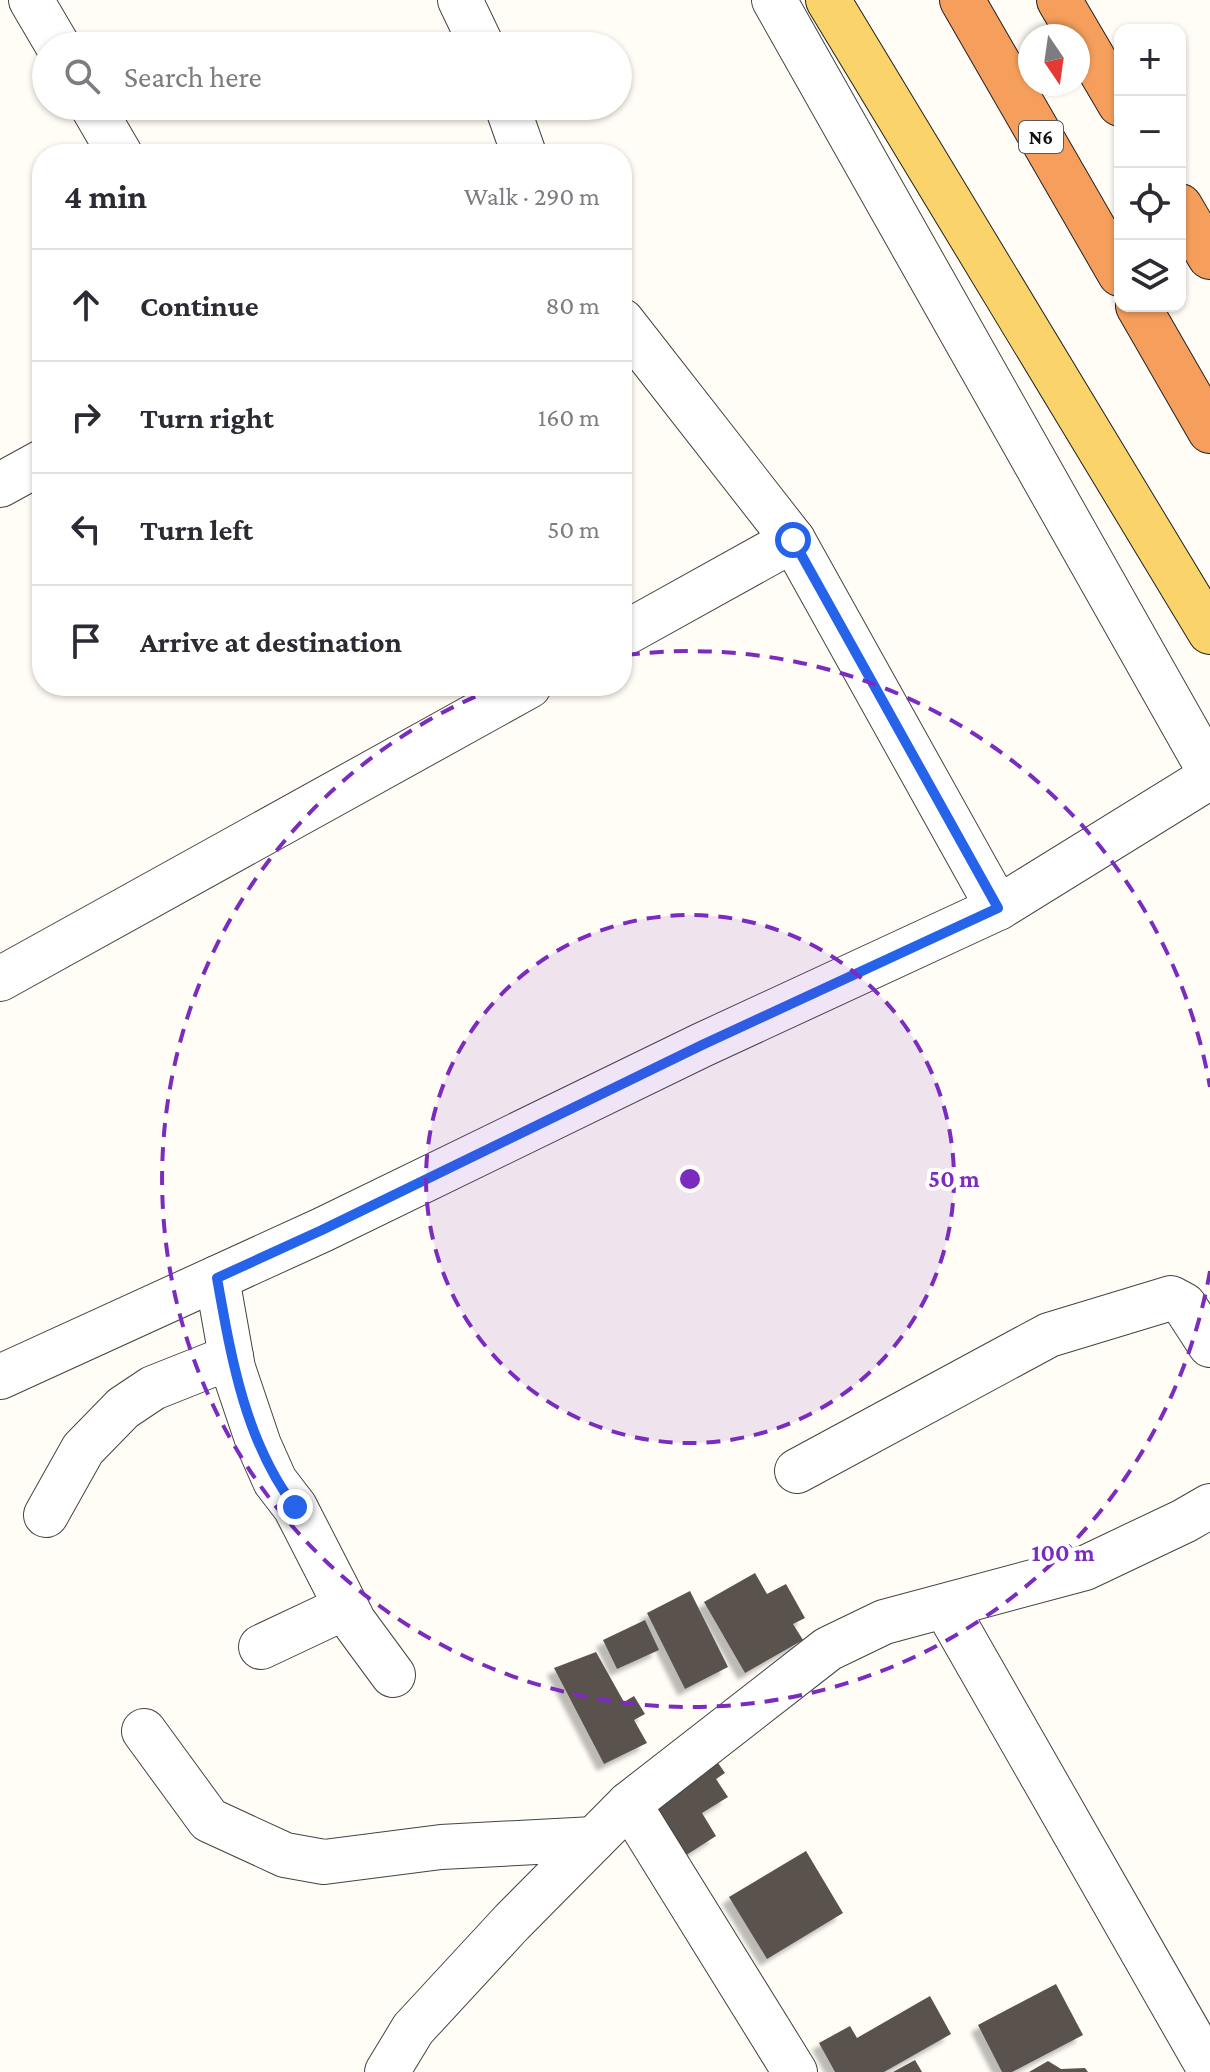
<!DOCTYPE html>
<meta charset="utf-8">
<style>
body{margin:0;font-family:"Crimson Pro",serif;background:#f2f2f3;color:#2b2b33}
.controls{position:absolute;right:24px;top:24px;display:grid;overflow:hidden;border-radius:16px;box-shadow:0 2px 6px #0004}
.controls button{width:72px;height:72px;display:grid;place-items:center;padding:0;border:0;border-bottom:2px solid #e1e1e2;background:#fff;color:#2b2b33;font:40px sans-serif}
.compass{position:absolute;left:1018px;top:24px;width:72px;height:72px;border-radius:50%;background:#fff;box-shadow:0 2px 6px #0004;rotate:167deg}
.stop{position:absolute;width:24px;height:24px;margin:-18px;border:6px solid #2563eb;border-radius:50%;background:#fff}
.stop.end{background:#2563eb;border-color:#fff;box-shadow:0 2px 8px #0008}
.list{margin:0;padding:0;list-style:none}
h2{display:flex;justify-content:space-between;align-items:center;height:104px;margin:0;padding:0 32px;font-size:34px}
h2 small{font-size:26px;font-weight:400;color:#7c7c81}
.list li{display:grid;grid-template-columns:52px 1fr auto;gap:24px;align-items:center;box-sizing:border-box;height:112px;padding:0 32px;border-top:2px solid #e1e1e2}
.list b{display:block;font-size:30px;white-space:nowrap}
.list em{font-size:26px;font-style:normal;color:#7c7c81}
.icon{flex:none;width:44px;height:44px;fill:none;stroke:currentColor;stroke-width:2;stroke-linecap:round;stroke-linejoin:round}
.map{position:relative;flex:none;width:1210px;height:2072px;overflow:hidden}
.search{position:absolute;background:#fff;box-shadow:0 2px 6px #0004;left:32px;top:32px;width:600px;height:88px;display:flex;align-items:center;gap:20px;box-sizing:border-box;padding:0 28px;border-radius:44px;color:#7c7c81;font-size:30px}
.panel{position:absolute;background:#fff;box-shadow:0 2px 6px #0004;left:32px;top:144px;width:600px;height:552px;border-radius:32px}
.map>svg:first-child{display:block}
.building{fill:#5a524d;filter:url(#shadow)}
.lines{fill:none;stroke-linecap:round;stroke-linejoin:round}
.minor-casing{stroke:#444;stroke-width:46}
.major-casing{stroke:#222;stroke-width:46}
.highway-casing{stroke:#222;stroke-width:46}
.minor{stroke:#fff;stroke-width:44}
.major{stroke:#fad36a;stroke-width:44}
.highway{stroke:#f69f5c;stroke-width:44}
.route{stroke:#2563eb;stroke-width:10}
.ring{fill:none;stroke:#7b2cbf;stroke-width:4;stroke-dasharray:14 10}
.labels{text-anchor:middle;stroke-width:8;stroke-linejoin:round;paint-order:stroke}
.shield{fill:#fff;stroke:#585858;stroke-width:2}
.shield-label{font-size:20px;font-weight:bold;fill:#111}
.centre{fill:#7b2cbf;stroke:#fff;stroke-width:4}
.ring-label{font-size:24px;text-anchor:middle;font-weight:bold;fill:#7b2cbf;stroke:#fff;stroke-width:8;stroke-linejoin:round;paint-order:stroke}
</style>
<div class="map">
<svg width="1210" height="2072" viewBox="0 0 1210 2072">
<defs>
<filter id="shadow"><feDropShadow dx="-7" dy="7" stdDeviation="2" flood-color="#0004"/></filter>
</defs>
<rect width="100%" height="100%" fill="#fffdf5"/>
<g class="building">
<polygon points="755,1573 767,1594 786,1584 805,1618 793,1624 803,1640 745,1673 704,1602"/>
<polygon points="690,1591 728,1667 685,1689 647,1613"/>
<polygon points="645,1620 659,1650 617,1669 603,1640"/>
<polygon points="596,1652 624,1702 634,1696 645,1714 634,1720 647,1743 604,1764 554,1668"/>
<polygon points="712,1754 725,1773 716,1779 728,1797 702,1813 716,1836 680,1859 642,1798"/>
<polygon points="806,1851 843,1913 767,1959 729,1897"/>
<polygon points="1056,1984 1083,2035 1012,2072 1002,2072 978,2025"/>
<polygon points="930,1996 951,2034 884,2072 835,2072 819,2043 850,2026 857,2038"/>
<polygon points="915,2060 922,2072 893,2072"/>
<polygon points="1048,2061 1061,2069 1085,2068 1088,2072 1029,2072"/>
</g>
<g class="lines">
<defs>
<g id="minor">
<polyline points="31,0 58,46"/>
<polyline points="460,0 482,46"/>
<polyline points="774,0 1210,772"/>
<polyline points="92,106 120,154"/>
<polyline points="507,106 524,154"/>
<polyline points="622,321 793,540 998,908"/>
<polyline points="0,485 42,462"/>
<polyline points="622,635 793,540"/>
<polyline points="0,979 529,686"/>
<polyline points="217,1278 233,1368 259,1445 275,1481 295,1507 354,1622 393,1675"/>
<polyline points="0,1377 322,1230 702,1045 998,908 1210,777"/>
<polyline points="797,1471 1049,1335 1171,1298 1184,1305 1210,1345"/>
<polyline points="46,1515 83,1449 123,1408 153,1388 231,1357"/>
<polyline points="945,1606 1210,2070"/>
<polyline points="261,1647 346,1607"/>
<polyline points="144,1731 209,1820 285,1855 324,1862 441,1847 594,1839"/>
<polyline points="629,1804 795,2072"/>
<polyline points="387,2072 413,2029 512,1922 629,1804 828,1649 884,1622 1085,1568 1184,1521 1210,1506"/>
</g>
<polyline id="major" points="828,0 1210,632"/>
<g id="highway">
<polyline points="962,0 1120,274"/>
<polyline points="1059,0 1120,104"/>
<polyline points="1180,206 1210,257"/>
<polyline points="1138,306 1210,431"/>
</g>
</defs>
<use href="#minor" class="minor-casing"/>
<use href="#major" class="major-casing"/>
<use href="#highway" class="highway-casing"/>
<use href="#minor" class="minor"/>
<use href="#major" class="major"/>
<use href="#highway" class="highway"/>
</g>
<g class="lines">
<path class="route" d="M295 1507C245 1441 231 1357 217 1278L322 1230 702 1045 998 908 793 540"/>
</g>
<circle cx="690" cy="1179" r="264" fill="#7b2cbf" fill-opacity=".12"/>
<g class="ring">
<circle cx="690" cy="1179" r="264"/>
<path d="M1210 1271A528 528 0 1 1 501 686M626 655A528 528 0 0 1 1210 1087"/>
</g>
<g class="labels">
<rect class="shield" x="1019" y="121" width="44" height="32" rx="6"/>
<g class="shield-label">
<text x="1041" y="144">N6</text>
</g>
</g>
<circle cx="690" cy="1179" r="12" class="centre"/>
<g class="ring-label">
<text x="954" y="1187">50 m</text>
<text x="1063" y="1561">100 m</text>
</g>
</svg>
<div class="controls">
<button>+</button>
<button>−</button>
<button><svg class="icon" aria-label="locate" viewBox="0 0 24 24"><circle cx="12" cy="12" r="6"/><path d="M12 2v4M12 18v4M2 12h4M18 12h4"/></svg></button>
<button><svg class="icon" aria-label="layers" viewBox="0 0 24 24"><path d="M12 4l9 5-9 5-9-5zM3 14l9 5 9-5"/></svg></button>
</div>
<svg class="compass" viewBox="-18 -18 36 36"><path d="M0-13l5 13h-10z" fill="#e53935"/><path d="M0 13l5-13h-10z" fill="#7c7c81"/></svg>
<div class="stop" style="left:793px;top:540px"></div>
<div class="stop end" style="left:295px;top:1507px"></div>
<div class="search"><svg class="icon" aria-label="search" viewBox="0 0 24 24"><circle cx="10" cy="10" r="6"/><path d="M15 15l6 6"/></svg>Search here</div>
<section class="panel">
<h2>4 min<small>Walk · 290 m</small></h2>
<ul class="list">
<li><svg class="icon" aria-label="ahead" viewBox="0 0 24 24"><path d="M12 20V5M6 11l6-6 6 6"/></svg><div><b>Continue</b></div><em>80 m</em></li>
<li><svg class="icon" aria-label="right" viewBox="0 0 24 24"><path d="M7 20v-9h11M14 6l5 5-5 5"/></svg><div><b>Turn right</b></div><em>160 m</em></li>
<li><svg class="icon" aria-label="left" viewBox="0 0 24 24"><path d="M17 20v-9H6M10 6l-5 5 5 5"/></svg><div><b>Turn left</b></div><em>50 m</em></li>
<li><svg class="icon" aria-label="arrive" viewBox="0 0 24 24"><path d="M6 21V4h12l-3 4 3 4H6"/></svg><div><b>Arrive at destination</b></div></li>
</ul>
</section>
</div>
